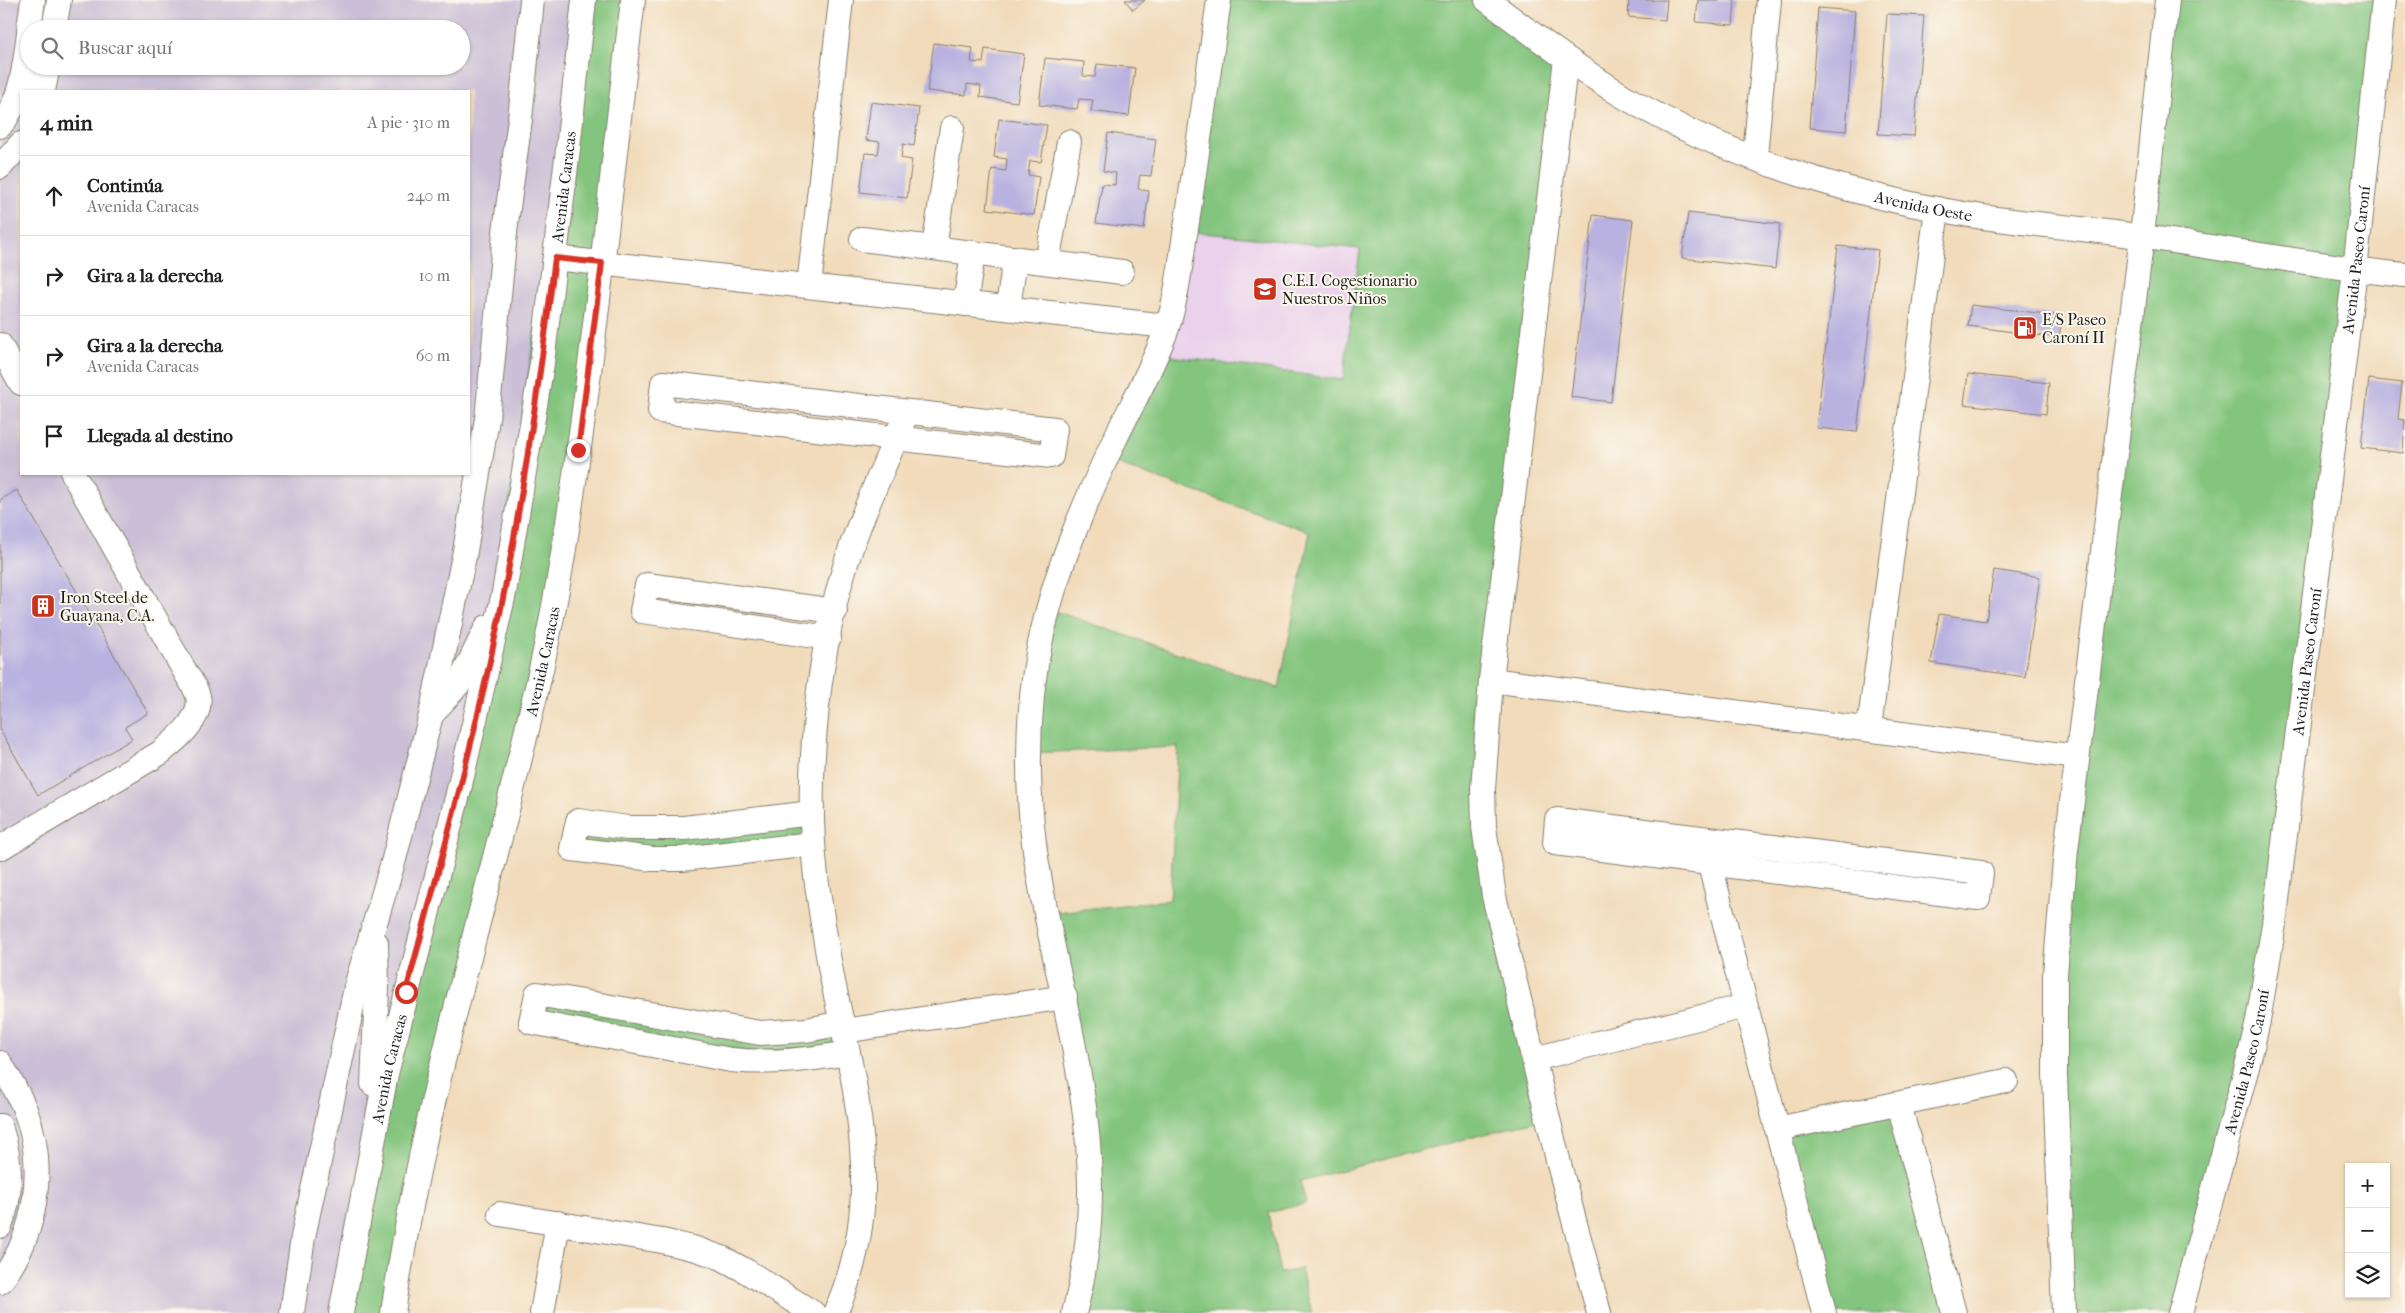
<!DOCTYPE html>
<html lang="es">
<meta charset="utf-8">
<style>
body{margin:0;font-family:"IM FELL French Canon",serif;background:#f6f6f6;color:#202124}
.controls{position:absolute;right:15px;bottom:15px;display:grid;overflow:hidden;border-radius:0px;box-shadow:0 1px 4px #0004}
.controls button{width:45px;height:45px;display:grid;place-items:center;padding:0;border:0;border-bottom:1px solid #e0e0e0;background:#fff;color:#202124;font:25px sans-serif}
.stop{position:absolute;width:15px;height:15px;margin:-11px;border:4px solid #d93025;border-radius:50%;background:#fff}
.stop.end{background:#d93025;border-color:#fff;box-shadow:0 1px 5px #0008}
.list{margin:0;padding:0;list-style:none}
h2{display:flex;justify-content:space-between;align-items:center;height:65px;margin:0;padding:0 20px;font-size:21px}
h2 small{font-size:16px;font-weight:400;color:#757577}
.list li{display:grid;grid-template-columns:32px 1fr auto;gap:15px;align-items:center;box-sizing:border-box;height:80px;padding:0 20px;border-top:1px solid #e0e0e0}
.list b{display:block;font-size:19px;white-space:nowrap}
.list p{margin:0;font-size:16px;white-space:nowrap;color:#757577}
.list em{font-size:16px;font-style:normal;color:#757577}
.icon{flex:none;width:28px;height:28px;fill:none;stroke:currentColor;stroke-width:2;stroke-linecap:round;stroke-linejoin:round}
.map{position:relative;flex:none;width:2405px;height:1313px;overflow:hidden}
.search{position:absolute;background:#fff;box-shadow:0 1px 4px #0004;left:20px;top:20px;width:450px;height:55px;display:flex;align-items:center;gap:12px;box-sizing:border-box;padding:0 18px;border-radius:28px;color:#757577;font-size:19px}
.panel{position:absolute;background:#fff;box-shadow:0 1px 4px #0004;left:20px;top:90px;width:450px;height:385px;border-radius:0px}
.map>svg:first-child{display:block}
.built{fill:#ead1ec}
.industrial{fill:#cabfd6;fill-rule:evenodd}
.green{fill:#83c57e;stroke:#50704d}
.building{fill:#b9b2e0}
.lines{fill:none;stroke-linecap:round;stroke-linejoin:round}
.minor-casing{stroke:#867c6c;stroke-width:26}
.minor{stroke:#fff;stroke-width:24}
.route{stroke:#d93025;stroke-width:6}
.labels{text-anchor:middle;stroke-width:4;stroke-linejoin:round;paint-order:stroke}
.street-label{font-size:16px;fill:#1c1c1c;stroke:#fbf7ec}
.poi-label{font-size:16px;fill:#1c1c1c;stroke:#fbf7ec;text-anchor:start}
</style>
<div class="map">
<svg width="2405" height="1313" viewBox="0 0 2405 1313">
<rect width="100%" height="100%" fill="#fbf7ec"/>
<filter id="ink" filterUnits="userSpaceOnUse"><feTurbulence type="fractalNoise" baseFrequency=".02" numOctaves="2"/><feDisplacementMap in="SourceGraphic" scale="10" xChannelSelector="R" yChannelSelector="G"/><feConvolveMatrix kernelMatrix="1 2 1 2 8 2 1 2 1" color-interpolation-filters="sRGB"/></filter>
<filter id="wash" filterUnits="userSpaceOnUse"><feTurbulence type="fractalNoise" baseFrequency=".0096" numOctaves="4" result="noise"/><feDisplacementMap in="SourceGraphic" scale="20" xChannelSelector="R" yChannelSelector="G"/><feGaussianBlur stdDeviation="1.12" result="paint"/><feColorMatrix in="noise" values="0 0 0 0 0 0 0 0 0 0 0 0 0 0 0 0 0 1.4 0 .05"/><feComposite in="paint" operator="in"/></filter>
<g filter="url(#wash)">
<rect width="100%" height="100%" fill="#f1dbbb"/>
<polygon class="built" points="1185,231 1360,249 1343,380 1157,354"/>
<path class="industrial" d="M0 0H584L542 363 341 1313H0ZM29 29H461V66H29ZM21 91H469V474H21Z"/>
<g class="green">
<polygon points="584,0 633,0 567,531 393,1313 341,1313 480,700"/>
<polygon points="1219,0 1487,0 1566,59 1483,789 1548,1118 1300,1181 1306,1203 1268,1213 1280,1273 1301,1269 1312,1313 1074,1313 1090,1222 1047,913 1170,900 1178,747 1029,753 1049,609 1279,688 1310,532 1105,460 1157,354 1343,380 1360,249 1185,231"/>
<polygon points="2167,0 2384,0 2274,924 2180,1313 2064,1313 2054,1016"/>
<polygon points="812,813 812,844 682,859 572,849 578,821"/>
<polygon points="537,994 712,1026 843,1023 848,1053 808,1060 531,1022"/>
<polygon points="1899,1104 1954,1313 1824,1313 1777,1129"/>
</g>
<g id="blocks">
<g class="building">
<polygon points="1125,0 1145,0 1133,10"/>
<polygon points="1629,0 1667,0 1665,20 1628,17"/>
<polygon points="1698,0 1735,0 1733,25 1696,22"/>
<polygon points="1818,8 1855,11 1846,131 1809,128"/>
<polygon points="1887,14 1924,16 1914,136 1878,134"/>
<polygon points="934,43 973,48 971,62 983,63 985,49 1024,54 1017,102 980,97 981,86 967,84 966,95 927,91"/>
<polygon points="1045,58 1084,62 1083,76 1095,77 1097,64 1135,68 1129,116 1091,111 1093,100 1079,99 1077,109 1039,105"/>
<polygon points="871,102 919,108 914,146 903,144 901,158 912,160 907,198 860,192 865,153 878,154 880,142 866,140"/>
<polygon points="999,119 1047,125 1041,162 1030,161 1028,175 1039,177 1034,215 987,209 992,169 1006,171 1007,159 994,157"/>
<polygon points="1108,133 1156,139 1151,176 1140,175 1138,189 1149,191 1144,229 1096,223 1102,184 1115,185 1116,173 1103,171"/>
<polygon points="1688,213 1780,224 1775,269 1682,258"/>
<polygon points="1593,215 1633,220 1611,402 1571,397"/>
<polygon points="1838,246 1878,250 1857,432 1816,428"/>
<polygon points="1971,305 2062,316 2059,338 1968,326"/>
<polygon points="1968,374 2049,383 2046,414 1964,404"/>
<polygon points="2369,379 2402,383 2398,419 2405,420 2403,453 2361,448"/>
<polygon points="17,490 148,713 125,727 132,739 38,795 0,730 0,500"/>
<polygon points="1994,570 2040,577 2025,677 1931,663 1939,614 1986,621"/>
</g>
</g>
</g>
<g filter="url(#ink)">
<use href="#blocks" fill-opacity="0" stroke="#867c6c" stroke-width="1"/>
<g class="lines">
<defs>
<g id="minor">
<path id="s1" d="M1487 0C1532 34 1576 67 1623 96 1724 156 1849 195 1964 214 2023 224 2084 228 2144 237 2231 249 2317 266 2405 275"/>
<polyline points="29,29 33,0"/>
<polyline points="54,29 59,0"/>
<polyline points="1566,59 1491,680 1483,789 1484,827 1494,896 1560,1168 1599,1313"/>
<polyline points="43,91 48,66"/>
<path d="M0 126C23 99 24 67 29 33"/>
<polyline points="1755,157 1769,0"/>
<polyline points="0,167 21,144"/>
<polyline points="862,239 1122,272"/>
<polyline points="934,248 952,128"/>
<polyline points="555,258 1167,326"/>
<polyline points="1047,262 1069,142"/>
<polyline points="809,286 841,0"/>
<polyline points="965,304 973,253"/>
<polyline points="1008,308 1015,258"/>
<polyline points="0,345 21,383"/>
<polygon points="663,383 1055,429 1051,456 660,411"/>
<polyline points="829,638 642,611 647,585 835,611"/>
<polyline points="1491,680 2077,757"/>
<polyline points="432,714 460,682 487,627"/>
<polyline points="1869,729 1937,209"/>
<polyline points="812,813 684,828 628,828 578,821 572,849 653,859 682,859 812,844"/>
<polygon points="1557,820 1981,873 1978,898 1555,843"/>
<path d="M0 848 160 753C176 740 203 719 198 696 196 689 191 681 187 675L73 474"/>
<polyline points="1706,849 1824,1313"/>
<path d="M843 1023 806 1030 760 1033 537 994 531 1022 731 1060C771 1064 808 1060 848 1053"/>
<polyline points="844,1031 1065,997"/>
<polyline points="1534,1059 1745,1006"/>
<path d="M0 1063C9 1078 19 1094 25 1110 47 1166 37 1235 0 1282"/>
<polyline points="373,1084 377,988 376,943"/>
<polyline points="1899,1104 1954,1313"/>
<path d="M0 1126C11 1159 13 1193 0 1226"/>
<polyline points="1777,1129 2006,1081"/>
<polyline points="500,1214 662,1241 696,1249 722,1258 746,1271 813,1313"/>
<polyline points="292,1313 303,1237 357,983 394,859 431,715 465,551 487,419 506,223 520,119 532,0"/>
<path id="s2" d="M341 1313 386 1074 457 798 504 593 542 363 568 149 584 0"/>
<path id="s3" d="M393 1313C424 1093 494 882 542 665 559 589 570 511 581 433 601 289 615 144 633 0"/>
<polyline points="542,1313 558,1223"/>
<path d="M835 1313C886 1203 857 1094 833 982 826 947 821 912 816 877 804 772 818 642 853 542 869 498 889 455 907 412"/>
<path d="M1074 1313C1119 1152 1058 1008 1035 851 1028 799 1027 748 1032 696 1041 604 1076 521 1115 439 1133 402 1153 367 1167 328 1178 294 1181 257 1187 222 1198 148 1208 74 1219 0"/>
<polyline points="2064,1313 2055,1076 2055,974 2066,850 2142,236 2167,0"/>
<path id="s4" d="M2180 1313 2248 1063 2258 1021 2274 924 2355 270 2384 0"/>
</g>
</defs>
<use href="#minor" class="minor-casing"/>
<use href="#minor" class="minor"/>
</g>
</g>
<g class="lines" filter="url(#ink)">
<path class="route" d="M406 992C441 860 478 728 504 593 525 482 541 370 555 258L602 263 578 450"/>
</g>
<defs>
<symbol id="school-square" viewBox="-11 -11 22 22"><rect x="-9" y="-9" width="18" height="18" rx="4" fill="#c8321e" stroke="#fbf7ec"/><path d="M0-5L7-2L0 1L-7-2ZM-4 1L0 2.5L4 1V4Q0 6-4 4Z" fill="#fff"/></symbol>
<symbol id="fuel-square" viewBox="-11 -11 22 22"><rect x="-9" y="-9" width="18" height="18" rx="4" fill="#c8321e" stroke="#fbf7ec"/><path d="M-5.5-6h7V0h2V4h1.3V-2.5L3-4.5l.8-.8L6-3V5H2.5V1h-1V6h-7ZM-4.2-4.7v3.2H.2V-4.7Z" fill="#fff"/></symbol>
<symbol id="building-square" viewBox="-11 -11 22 22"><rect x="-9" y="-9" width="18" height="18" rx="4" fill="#c8321e" stroke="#fbf7ec"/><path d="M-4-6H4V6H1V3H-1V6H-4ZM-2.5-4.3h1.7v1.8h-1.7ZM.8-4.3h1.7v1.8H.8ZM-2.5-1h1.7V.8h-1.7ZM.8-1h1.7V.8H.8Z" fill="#fff"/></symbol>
</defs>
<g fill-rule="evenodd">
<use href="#school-square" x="1251" y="275" width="28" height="28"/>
<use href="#fuel-square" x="2011" y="314" width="28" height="28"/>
<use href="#building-square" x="29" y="592" width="28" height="28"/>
</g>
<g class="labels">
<g class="street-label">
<text dy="6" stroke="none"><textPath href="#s2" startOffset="1149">Avenida Caracas</textPath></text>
<text dy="6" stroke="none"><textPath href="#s1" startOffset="488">Avenida Oeste</textPath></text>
<text dy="6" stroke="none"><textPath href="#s4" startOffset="1070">Avenida Paseo Caroní</textPath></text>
<text dy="6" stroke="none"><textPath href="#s4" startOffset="665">Avenida Paseo Caroní</textPath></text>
<text dy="6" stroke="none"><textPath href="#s3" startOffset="669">Avenida Caracas</textPath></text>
<text dy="6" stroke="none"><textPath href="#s4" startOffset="260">Avenida Paseo Caroní</textPath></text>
<text dy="6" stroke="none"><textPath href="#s2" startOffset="249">Avenida Caracas</textPath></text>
</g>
<g class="poi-label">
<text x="1282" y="286">C.E.I. Cogestionario<tspan x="1282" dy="18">Nuestros Niños</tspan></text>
<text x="2042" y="325">E/S Paseo<tspan x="2042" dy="18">Caroní II</tspan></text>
<text x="60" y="603">Iron Steel de<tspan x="60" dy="18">Guayana, C.A.</tspan></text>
</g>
</g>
</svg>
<div class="controls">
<button>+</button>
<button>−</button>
<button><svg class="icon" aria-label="layers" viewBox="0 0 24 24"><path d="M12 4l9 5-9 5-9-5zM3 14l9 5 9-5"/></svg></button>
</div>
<div class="stop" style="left:406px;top:992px"></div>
<div class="stop end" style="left:578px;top:450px"></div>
<div class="search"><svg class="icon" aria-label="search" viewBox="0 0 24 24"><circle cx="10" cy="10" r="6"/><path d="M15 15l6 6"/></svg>Buscar aquí</div>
<section class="panel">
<h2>4 min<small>A pie · 310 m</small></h2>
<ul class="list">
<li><svg class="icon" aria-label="ahead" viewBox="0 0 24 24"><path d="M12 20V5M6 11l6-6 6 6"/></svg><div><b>Continúa</b><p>Avenida Caracas</p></div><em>240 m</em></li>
<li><svg class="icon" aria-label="right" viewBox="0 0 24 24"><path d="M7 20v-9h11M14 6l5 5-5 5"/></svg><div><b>Gira a la derecha</b></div><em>10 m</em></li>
<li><svg class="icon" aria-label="right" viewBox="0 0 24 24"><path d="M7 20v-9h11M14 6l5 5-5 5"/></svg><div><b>Gira a la derecha</b><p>Avenida Caracas</p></div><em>60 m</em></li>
<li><svg class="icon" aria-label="arrive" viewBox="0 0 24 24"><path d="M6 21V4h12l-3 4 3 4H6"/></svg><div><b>Llegada al destino</b></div></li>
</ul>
</section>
</div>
